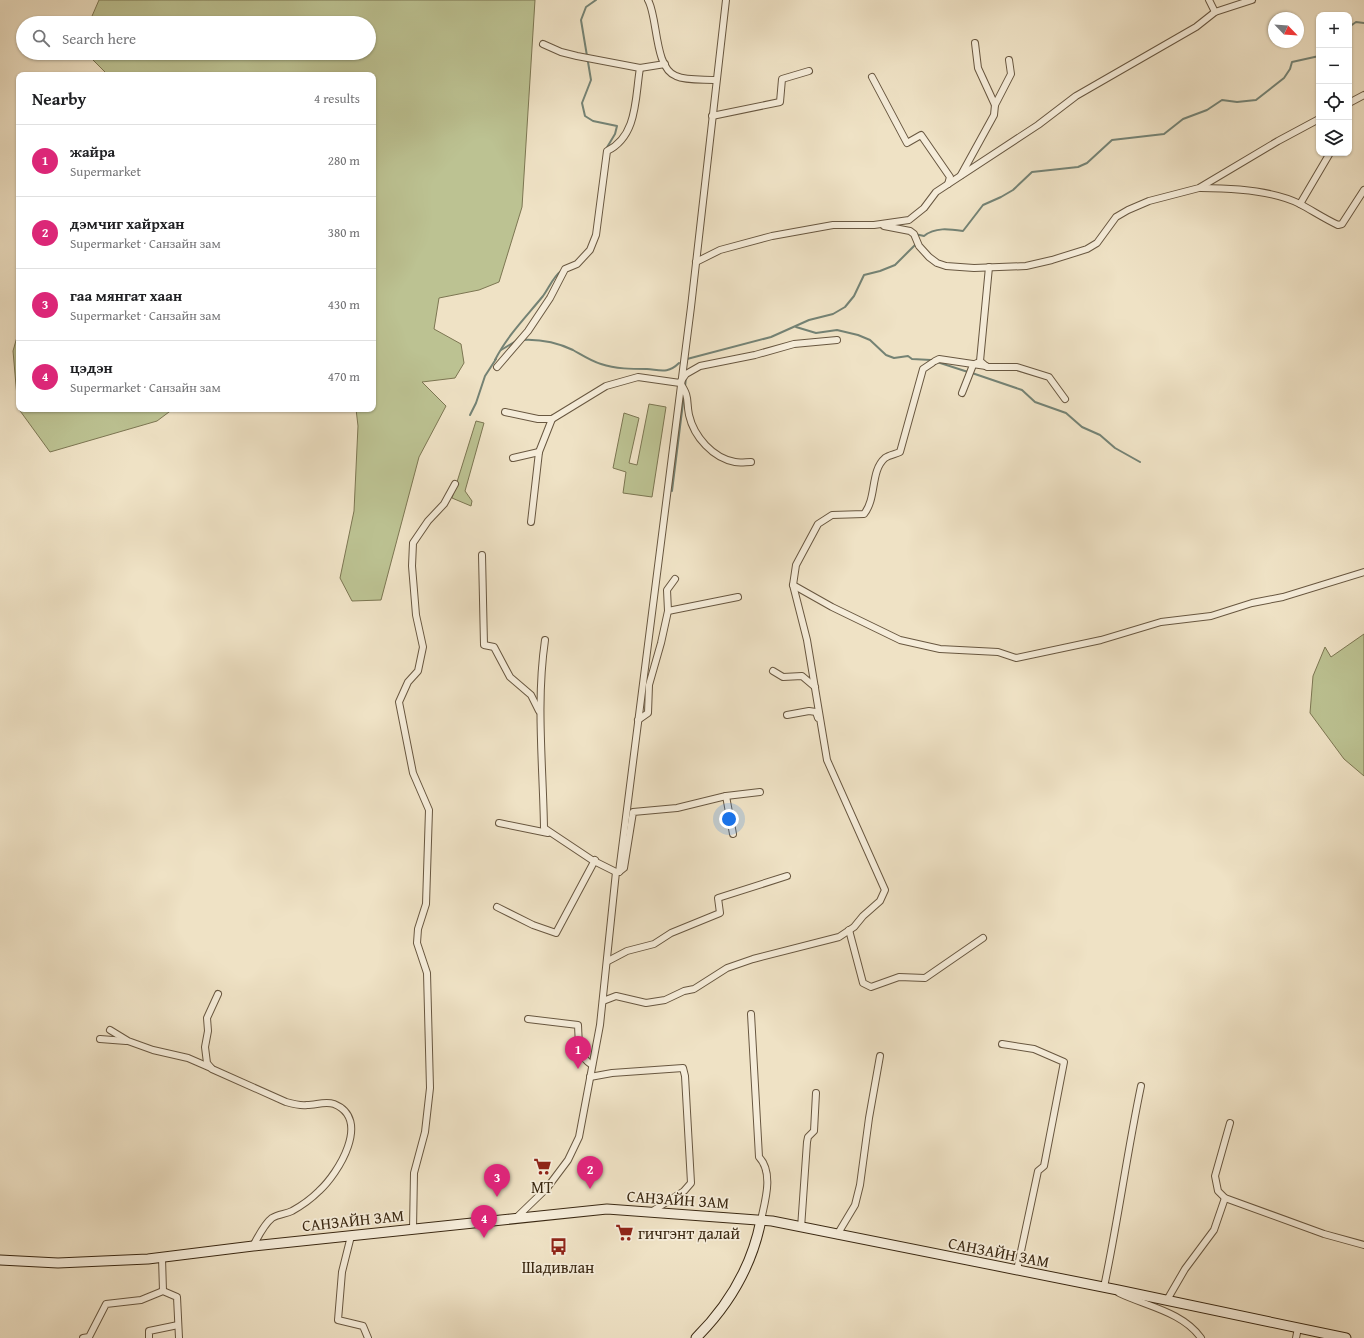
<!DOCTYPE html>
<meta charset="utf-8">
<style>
body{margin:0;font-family:"Gentium Book Plus",serif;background:#f2f2f2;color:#202124}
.controls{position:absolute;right:12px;top:12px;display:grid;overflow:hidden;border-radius:8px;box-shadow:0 1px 3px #0004}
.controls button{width:36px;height:36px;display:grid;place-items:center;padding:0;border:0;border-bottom:1px solid #e0e0e0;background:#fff;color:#202124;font:20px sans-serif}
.compass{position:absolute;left:1268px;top:12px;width:36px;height:36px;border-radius:50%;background:#fff;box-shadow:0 1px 3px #0004;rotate:115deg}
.you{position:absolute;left:729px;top:819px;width:14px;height:14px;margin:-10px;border:3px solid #fff;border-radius:50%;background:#1a73e8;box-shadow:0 0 0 6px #1a73e833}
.badge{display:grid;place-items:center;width:26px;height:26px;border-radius:50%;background:#db2777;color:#fff;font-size:13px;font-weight:700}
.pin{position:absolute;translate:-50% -33px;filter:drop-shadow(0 1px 2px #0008)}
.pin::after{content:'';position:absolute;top:21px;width:14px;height:12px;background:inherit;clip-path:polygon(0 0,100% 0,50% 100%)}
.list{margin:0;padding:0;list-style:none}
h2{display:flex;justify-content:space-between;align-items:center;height:52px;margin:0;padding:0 16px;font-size:17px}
h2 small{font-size:13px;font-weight:400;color:#757577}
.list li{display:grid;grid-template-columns:26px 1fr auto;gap:12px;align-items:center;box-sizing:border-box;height:72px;padding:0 16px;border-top:1px solid #e0e0e0}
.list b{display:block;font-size:15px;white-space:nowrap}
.list p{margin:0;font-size:13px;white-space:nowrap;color:#757577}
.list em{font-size:13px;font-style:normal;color:#757577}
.icon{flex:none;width:22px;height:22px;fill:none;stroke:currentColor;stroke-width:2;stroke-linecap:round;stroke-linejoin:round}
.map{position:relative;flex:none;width:1364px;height:1338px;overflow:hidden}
.search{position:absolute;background:#fff;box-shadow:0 1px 3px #0004;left:16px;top:16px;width:360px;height:44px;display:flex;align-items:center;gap:10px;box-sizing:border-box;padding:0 14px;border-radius:22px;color:#757577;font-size:15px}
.panel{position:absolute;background:#fff;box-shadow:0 1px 3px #0004;left:16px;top:72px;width:360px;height:340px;border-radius:8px}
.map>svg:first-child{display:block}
.green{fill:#bcc292;stroke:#7c7652}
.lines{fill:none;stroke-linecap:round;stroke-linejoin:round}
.stream{stroke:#748274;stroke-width:2}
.street-casing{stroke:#685740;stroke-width:8}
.secondary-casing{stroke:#3b2913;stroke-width:11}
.street{stroke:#f5ecd9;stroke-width:6}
.secondary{stroke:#f5ecd9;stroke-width:9}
.labels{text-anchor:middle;stroke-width:3.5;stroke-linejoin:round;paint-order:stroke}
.poi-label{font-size:16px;fill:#3b2913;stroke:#f5ecd9}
.street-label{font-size:16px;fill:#3b2913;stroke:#f5ecd9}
</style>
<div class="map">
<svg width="1364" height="1338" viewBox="0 0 1364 1338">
<rect width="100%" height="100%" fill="#efe2c5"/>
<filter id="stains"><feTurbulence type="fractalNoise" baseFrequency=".005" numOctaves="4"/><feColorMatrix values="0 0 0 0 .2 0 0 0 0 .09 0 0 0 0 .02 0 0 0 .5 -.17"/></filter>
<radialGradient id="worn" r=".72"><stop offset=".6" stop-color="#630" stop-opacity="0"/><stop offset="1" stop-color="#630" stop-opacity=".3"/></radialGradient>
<g class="green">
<polygon points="99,0 535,0 522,207 499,282 479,290 439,298 434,329 461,344 464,363 455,378 422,382 446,406 419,457 381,600 352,601 340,578 354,511 358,426 356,409 373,409 373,75 108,75 86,53 369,53 369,23 89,23"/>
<polygon points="19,330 19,409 173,409 157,421 50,452 18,408 13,351"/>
<polygon points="649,404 666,407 652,497 623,493 626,472 613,468 624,413 639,418 629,463 637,465"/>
<polygon points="476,421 484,423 465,491 472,501 471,506 452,498"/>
<polygon points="1364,634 1364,776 1344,759 1310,713 1313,676 1325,647 1331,657"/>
</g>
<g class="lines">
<g class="stream">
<polyline points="596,0 586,7 581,20 591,80 582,103 585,116 593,121 617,126 615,134 606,149"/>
<polyline points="1349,27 1356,22 1364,23"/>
<path d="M915 234 924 236C935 227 949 229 963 231L983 205 1001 197 1013 190 1032 172 1078 167 1087 163 1112 140 1164 134 1183 119 1207 110 1222 100 1237 102 1256 100 1284 78 1290 69 1292 62 1319 56"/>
<polyline points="796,327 816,333 837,330 858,335 870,340 886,355 894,358 908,356 912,359 931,360 968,372"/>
<path d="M522 340C539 339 558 343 573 350 582 355 591 361 601 364 616 369 632 369 647 369 660 370 668 374 679 363"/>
<polyline points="501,350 516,341"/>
<path d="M495 360C507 336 526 317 543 296 549 288 553 277 561 271"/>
<polyline points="687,361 687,359 771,337 809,320 833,314 845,307 854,296 864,275 880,271 895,265 916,244"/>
<polyline points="972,373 1022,390 1035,402 1066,413 1082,427 1100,435 1115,448 1140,462"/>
<polyline points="685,387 686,377"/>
<polyline points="470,415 476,403 485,376 496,359"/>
<polyline points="672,491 684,395"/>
</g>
<defs>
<g id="street">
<path d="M648 0C658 17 654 68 676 76 687 81 704 79 716 80"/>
<polyline points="1209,0 1215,12"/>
<polyline points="543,44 561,52 577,56 640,68 665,64"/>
<polyline points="872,77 907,143 921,135 950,177 948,184"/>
<polyline points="1349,103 1364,95"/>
<polyline points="995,105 1011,74 1009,60"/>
<polyline points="712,116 780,102 782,79 809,71"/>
<polyline points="961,175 994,115 995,105 978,68 975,43"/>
<path d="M1201 188C1232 188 1272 190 1300 204 1313 211 1325 219 1338 225L1342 224 1364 190"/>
<polyline points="1300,204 1330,153"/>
<polyline points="884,226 910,231 914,234 919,246 929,257 937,263 946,266 974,268 1026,266 1052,260 1087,249 1097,243 1116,217 1128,210 1149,201 1199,188 1278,141 1319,119"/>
<polyline points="696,262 720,250 772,236 833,225 874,225 909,220 924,208 936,192 1038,125 1076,96 1196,27 1215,12 1252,0"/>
<polyline points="989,267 980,361 987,367 1017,367 1049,377 1065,399"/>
<polyline points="935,361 939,359 986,366"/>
<path d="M497 367 528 331 550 298 565 269 577 264 590 250 596 235 607 151C638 136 635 97 640 68"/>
<polyline points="681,381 686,374 700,366 755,355 794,344 837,340"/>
<polyline points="962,393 973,365 977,363"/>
<path d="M505 412 538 419H552L606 386 638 377 680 383C690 397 686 400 689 415 694 437 713 458 735 462 740 463 746 462 751 462"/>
<polyline points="513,458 539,452"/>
<polyline points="531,522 539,452 552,419"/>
<polyline points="482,555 484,645 494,647 510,677 531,695 539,711"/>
<polyline points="793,585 832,607 900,640 940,649 998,652 1016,658 1101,640 1161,622 1211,616 1252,603 1283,597 1364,572"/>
<polyline points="668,611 738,597"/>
<path d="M545 640C536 702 543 765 544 828L592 860 616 872"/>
<polyline points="773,671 783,677 802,676 815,687"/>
<polyline points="787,715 809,711 816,712 818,718"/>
<polyline points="638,720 648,713 649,685 661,643 668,611 667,590 675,579"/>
<polyline points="726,796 733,834"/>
<polyline points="499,823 548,833"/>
<polyline points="619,872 624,868 633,812 677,808 726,796 760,792"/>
<polyline points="497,907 533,925 556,933 595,860"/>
<polyline points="849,930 863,983 871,987 899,977 925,978 983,938"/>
<polyline points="608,961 627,951 654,944 671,933 720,913 718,898 787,876"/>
<path d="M218 994 207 1018 208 1031 205 1047 207 1063 212 1069 286 1102C293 1104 300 1106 307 1105 316 1105 325 1101 334 1104 372 1119 338 1174 319 1191 312 1198 301 1206 292 1211 286 1214 278 1214 272 1218 264 1224 258 1237 253 1246"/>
<path d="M603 1001 616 996 646 1003 665 1000 684 991 694 989 727 968 753 959 839 937 854 927 863 916 880 901 885 890 827 760 807 640 793 585 796 565 818 524 832 515 864 514C877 498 870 471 885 458 889 455 896 454 900 452L923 369 932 363"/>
<path d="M751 1014 759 1157C774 1173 765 1201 761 1220"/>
<path d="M528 1019 578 1025C579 1041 577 1056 592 1065"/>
<polyline points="110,1030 128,1041 153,1050 188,1058 211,1068"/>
<polyline points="100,1039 126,1041"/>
<polyline points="1002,1044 1034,1049 1064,1062 1044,1166 1038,1171 1017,1270"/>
<polyline points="590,1077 612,1073 683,1068 685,1076 691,1183 684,1191 651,1212"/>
<polyline points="1230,1123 1215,1176 1218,1191 1225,1198 1324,1234 1364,1245"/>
<polyline points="516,1218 547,1188 568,1160 579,1137 600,1025 616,872 619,872 691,307 726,0"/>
<polyline points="801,1228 807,1142 808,1137 814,1131 816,1093"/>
<polyline points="413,1229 414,1173 425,1132 430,1088 427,973 417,943 418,929 426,904 429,810 413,773 399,702 408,682 418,671 423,647 416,615 412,566 413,543 428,521 444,504 455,484"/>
<polyline points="837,1235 855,1205 860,1185 869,1118 880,1056"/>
<polyline points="351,1236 342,1272 338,1320 363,1326 368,1338"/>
<polyline points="162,1258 163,1291"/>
<path d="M1104 1287C1118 1221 1127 1153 1141 1086"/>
<path d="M1119 1293C1146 1306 1183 1312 1201 1338"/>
<polyline points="1167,1300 1185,1269 1214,1230 1225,1198"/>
<polyline points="83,1338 89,1337 106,1304 141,1300 163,1291 177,1297 179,1338"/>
<polyline points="149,1338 149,1331 178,1325"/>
<polyline points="1296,1338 1298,1328"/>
</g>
<g id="secondary">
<polyline points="0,1260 58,1263 148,1259 253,1246 607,1209 772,1221 1118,1290 1346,1338"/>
<path d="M696 1338C729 1305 752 1266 761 1220"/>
</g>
</defs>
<use href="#street" class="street-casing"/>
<use href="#secondary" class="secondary-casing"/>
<use href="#street" class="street"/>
<use href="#secondary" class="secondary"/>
</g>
<defs>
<symbol id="supermarket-bare" viewBox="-9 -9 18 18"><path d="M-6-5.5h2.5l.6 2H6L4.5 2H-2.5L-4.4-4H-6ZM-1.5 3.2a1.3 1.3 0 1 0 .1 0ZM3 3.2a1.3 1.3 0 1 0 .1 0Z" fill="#8f2418" stroke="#f5ecd9" stroke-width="2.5" paint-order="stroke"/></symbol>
<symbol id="bus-bare" viewBox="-9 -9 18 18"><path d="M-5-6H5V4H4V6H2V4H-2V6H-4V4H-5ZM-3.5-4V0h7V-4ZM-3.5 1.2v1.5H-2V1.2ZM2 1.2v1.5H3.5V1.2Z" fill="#8f2418" stroke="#f5ecd9" stroke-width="2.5" paint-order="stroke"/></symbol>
</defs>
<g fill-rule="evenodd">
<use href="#supermarket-bare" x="530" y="1154" width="25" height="25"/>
<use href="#supermarket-bare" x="612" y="1220" width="25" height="25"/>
<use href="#bus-bare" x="546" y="1234" width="25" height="25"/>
</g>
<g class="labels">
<g class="poi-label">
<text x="542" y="1193">MT</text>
<text x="638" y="1239" text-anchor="start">гичгэнт далай</text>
<text x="558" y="1273">Шадивлан</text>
</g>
<g class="street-label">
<text transform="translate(678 1199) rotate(4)" y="6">САНЗАЙН ЗАМ</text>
<text transform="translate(353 1220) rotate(-6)" y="6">САНЗАЙН ЗАМ</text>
<text transform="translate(999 1252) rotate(11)" y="6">САНЗАЙН ЗАМ</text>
</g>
</g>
<rect width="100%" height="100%" filter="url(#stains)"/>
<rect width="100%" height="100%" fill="url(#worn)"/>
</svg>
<div class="controls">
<button>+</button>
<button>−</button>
<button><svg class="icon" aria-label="locate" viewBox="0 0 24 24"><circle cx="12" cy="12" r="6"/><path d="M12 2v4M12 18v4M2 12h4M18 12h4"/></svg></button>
<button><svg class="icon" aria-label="layers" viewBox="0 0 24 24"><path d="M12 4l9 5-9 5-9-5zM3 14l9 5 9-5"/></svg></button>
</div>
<svg class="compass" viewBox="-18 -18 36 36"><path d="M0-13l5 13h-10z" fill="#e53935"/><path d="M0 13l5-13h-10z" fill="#757577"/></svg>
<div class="you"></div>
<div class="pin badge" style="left:578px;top:1069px">1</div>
<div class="pin badge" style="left:590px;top:1189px">2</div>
<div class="pin badge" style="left:497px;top:1197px">3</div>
<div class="pin badge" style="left:484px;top:1238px">4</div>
<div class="search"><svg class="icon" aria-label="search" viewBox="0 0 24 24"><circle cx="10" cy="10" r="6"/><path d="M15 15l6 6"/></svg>Search here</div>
<section class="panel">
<h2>Nearby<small>4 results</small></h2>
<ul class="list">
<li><span class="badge">1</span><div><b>жайра</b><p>Supermarket</p></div><em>280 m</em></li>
<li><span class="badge">2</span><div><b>дэмчиг хайрхан</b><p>Supermarket · Санзайн зам</p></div><em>380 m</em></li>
<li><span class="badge">3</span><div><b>гаа мянгат хаан</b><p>Supermarket · Санзайн зам</p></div><em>430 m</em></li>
<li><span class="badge">4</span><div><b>цэдэн</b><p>Supermarket · Санзайн зам</p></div><em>470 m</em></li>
</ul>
</section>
</div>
